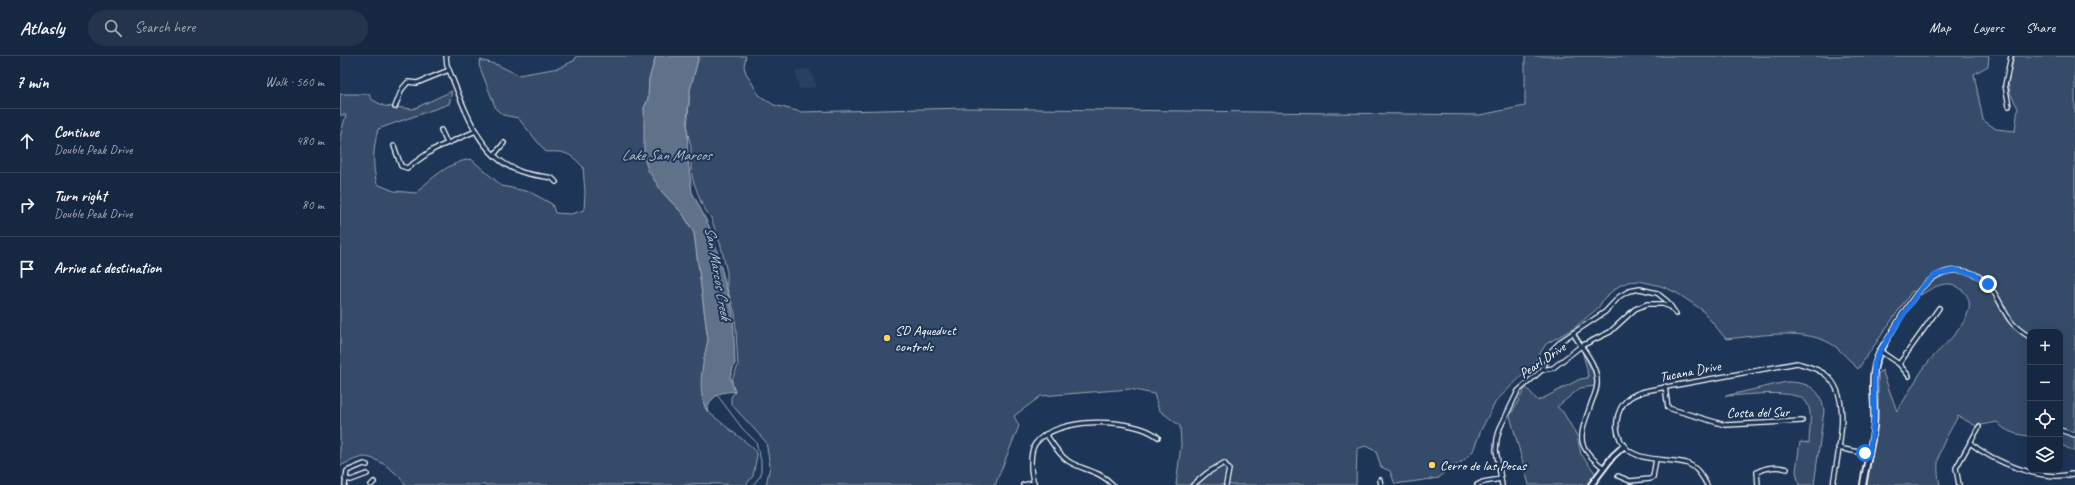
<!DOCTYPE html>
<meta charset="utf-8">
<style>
body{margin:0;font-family:Caveat,sans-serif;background:#23344c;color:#f1f3f6}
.controls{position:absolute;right:12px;bottom:12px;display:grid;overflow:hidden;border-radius:8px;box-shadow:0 4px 16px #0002}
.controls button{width:36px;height:36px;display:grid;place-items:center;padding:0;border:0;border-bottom:1px solid #35445a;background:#162841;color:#f1f3f6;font:20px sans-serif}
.stop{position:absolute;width:12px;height:12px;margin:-9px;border:3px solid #1a73e8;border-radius:50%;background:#fff}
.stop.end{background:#1a73e8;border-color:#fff;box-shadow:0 1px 4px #0008}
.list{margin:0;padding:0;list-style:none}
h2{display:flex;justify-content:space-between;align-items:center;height:52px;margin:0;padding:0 16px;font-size:17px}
h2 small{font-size:13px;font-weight:400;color:#9ea6b1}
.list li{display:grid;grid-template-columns:26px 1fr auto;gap:12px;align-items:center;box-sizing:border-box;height:64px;padding:0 16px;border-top:1px solid #35445a}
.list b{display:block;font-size:15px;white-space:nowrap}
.list p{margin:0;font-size:13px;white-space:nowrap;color:#9ea6b1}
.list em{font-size:13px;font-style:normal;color:#9ea6b1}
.icon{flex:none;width:22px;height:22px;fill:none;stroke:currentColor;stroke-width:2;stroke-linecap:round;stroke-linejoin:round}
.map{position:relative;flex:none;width:1735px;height:429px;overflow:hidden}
header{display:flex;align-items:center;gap:24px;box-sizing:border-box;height:56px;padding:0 20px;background:#162841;border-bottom:1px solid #35445a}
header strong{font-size:19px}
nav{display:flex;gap:22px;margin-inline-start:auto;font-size:14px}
.search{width:280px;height:36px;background:#23344c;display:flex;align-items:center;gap:10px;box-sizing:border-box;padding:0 14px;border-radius:22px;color:#9ea6b1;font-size:15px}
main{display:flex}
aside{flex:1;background:#162841}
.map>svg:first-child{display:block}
.built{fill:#2a4161}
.green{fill:#364b69;stroke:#9aa5b4}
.water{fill:#617289;stroke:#a0aab8}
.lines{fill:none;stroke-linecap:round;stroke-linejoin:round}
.stream{stroke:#a0aab8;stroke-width:1}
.minor-casing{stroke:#fff;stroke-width:6}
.tertiary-casing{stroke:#fff;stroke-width:8}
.minor{stroke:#1d3557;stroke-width:3.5}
.tertiary{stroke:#1d3557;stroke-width:4.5}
.route{stroke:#1a73e8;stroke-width:5}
.poi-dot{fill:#ffd166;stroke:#1d3557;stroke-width:1.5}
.labels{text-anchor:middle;stroke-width:4;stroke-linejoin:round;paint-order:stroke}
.poi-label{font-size:14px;fill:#fff;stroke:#1d3557;text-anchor:start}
.street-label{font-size:14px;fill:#fff;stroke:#1d3557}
.water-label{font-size:15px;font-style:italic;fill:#b8c0ca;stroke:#1d3557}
</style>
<header>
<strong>Atlasly</strong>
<div class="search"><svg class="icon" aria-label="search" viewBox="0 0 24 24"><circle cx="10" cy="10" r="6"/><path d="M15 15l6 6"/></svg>Search here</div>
<nav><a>Map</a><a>Layers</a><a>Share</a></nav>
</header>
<main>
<aside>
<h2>7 min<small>Walk · 560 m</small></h2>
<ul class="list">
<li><svg class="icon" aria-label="ahead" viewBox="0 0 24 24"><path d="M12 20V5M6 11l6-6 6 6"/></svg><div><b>Continue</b><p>Double Peak Drive</p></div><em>480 m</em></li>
<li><svg class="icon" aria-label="right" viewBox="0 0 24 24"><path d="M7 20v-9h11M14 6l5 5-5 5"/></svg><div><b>Turn right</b><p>Double Peak Drive</p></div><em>80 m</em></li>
<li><svg class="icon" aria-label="arrive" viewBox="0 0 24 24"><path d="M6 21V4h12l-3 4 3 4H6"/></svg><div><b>Arrive at destination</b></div></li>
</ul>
</aside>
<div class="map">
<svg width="1735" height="429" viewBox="0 0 1735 429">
<rect width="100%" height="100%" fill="#1d3557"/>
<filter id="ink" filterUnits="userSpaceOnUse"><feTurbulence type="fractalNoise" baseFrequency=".025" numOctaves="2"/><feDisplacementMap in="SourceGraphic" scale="8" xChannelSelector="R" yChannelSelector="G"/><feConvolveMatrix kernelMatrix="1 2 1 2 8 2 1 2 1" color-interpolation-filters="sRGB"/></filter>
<g filter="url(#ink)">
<polygon class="built" points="470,13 477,31 459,33 455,14"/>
<g class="green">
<path d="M236 0H316L309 23 308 43 304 52 322 136 343 158 354 177 368 284C364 302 358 339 367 355L413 392 417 399 413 420 406 429C396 429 352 426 346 429H65C59 417 37 401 24 401 16 402 7 407 0 410V81L6 59H0V38H29L31 43 44 50 73 53 112 35 109 48 38 73C33 93 32 109 37 128L54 135 76 137C91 122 110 106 131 103L162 130 190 136 212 148 215 157 231 158 244 154 245 136 243 111C230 97 225 95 206 96L178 62 163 59 156 53 139 9 140 4 158 9 178 19 219 12 235 4Z"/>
<path d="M359 0H406L404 10 406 17 419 39 434 49 461 56 625 52 1140 59 1185 50V0H1649L1648 10 1634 18 1643 64 1656 73 1675 75 1678 52 1671 39 1668 27 1674 0H1735V396L1720 388V276H1690V380C1677 379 1665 376 1657 366L1636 370 1618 360C1604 387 1593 398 1600 429H1527L1538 362V318L1542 314 1557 355C1568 339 1577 320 1589 305 1603 289 1651 252 1618 231 1606 223 1592 232 1581 239L1572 235 1518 313C1511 306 1504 298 1496 291 1468 270 1418 280 1386 283L1362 254 1337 237 1321 230 1299 225 1288 226 1279 230 1265 241 1258 252 1234 272 1206 288 1192 310 1156 345 1141 374 1133 395 1123 405 1105 415 1099 422 1055 428 1050 415 1041 411 1036 395 1025 390 1017 393 1016 429H836L841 389 840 370 819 354 814 338 790 333 701 340 674 360 679 370 655 429H426L430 410 426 386 391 348V341L395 336 392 332V323L398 310 395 257 387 232V217L381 190 371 162 362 149 353 124 351 114V91L347 74 350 34Z"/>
<polygon points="1242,295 1254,318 1255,330 1240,332 1217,351 1223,356 1237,380 1241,398 1256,418 1249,429 1189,429 1170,360 1186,331 1198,345 1240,323 1248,322 1247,313"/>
<path d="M1446 326C1468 326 1481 332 1484 355L1474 429H1459L1456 415 1460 386 1469 387C1469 375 1473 357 1467 347 1458 331 1402 340 1385 340Z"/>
</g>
<path class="water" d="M316 0H359L350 34 347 63 348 104 352 136 372 176 393 257 395 307 390 321 395 336C381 334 370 341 367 355 356 335 363 305 368 284L354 177 343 158 322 136 308 114 304 102V52L308 43 309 23Z"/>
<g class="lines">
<polyline class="stream" points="377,339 402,372 416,386 421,405 421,419 413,429"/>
<defs>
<g id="minor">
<path d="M106 0 107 9C123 47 136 99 179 115 189 119 201 120 212 122L216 126"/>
<polyline points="1669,50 1665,29 1671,0"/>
<polyline points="55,51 62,33 68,26 77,27 109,14"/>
<polyline points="101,74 107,87"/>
<polyline points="54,90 61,110 67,112 94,93 136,75"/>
<polyline points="154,99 164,87"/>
<path d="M1233 277C1241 292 1256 306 1257 324 1258 331 1255 338 1252 345 1241 378 1232 388 1264 412"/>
<path d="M1544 289C1562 261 1584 208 1623 215 1634 216 1644 223 1651 232 1667 254 1663 265 1690 281"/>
<polyline points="1540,295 1559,308 1569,320"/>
<polyline points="1559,308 1599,252"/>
<polyline points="1202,314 1212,294 1221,285 1265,256 1280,240 1289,235 1300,233 1317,237 1327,245 1336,258"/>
<polyline points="1325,330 1328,352 1385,369 1462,365"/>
<polyline points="1720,374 1735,379"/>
<path d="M706 378C712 387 719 399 728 405 744 415 759 414 773 429"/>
<path d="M1630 387C1654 406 1702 426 1732 418"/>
<polyline points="1498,392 1529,398"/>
<polyline points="1278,420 1290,425 1310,423 1313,421 1316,403"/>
<polyline points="5,423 11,424 27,418"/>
<polyline points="1040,424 1041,429"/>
<polyline points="5,429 7,415 24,408 27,409"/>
<polyline points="31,429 34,426"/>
<polyline points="683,429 694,427"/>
<path d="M695 429C692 423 691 415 691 408 691 402 691 394 695 388 715 360 794 361 818 381"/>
<polyline points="853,429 867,417 884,407 889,413 886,429"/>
<polyline points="1137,429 1143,426 1161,423"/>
<polyline points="1162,429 1156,394 1157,383 1160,372 1178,335 1202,314 1213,312 1241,290 1270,276 1295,253 1307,248 1323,248 1331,251"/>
<path d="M1367 429C1362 420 1357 411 1346 407 1325 401 1290 408 1280 383 1276 374 1276 368 1278 359 1283 342 1295 337 1310 334L1457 307C1467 310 1477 312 1486 319 1514 341 1497 399 1493 429"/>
<path d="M1418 429 1417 416C1426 411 1438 410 1447 413"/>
<polyline points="1619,429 1616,412 1639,371"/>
</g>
<g id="tertiary">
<polyline points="1251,429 1273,400 1284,390"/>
<path d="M1523 429C1526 409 1532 389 1534 369 1536 337 1526 317 1544 289"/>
</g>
</defs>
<use href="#minor" class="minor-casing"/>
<use href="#tertiary" class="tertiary-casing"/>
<use href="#minor" class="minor"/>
<use href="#tertiary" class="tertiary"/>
</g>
</g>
<g class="lines" filter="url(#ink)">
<polyline class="route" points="1525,397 1529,398 1534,361 1534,308 1540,295 1581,232 1595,219 1615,214 1634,218 1648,228"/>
</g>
<g class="poi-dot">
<circle cx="547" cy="282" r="4"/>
<circle cx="1092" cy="409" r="4"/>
</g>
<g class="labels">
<g class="poi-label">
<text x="555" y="279">SD Aqueduct<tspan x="555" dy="16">controls</tspan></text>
<text x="1100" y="414">Cerro de las Posas</text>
</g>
<g class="street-label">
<text transform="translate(1202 304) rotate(-34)" y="5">Pearl Drive</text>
<text transform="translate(1350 315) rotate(-11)" y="5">Tucana Drive</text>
<text transform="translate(1418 356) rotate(-1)" y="5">Costa del Sur</text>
</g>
<g class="water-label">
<text x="326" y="104">Lake San Marcos</text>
<text transform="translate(378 217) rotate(80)" y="5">San Marcos Creek</text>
</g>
</g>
</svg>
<div class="controls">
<button>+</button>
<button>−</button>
<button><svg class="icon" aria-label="locate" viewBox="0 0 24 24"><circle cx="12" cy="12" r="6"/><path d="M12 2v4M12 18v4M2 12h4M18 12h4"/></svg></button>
<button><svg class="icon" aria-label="layers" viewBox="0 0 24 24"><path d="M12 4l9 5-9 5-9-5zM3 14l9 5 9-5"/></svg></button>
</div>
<div class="stop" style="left:1525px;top:397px"></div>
<div class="stop end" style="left:1648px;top:228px"></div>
</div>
</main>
